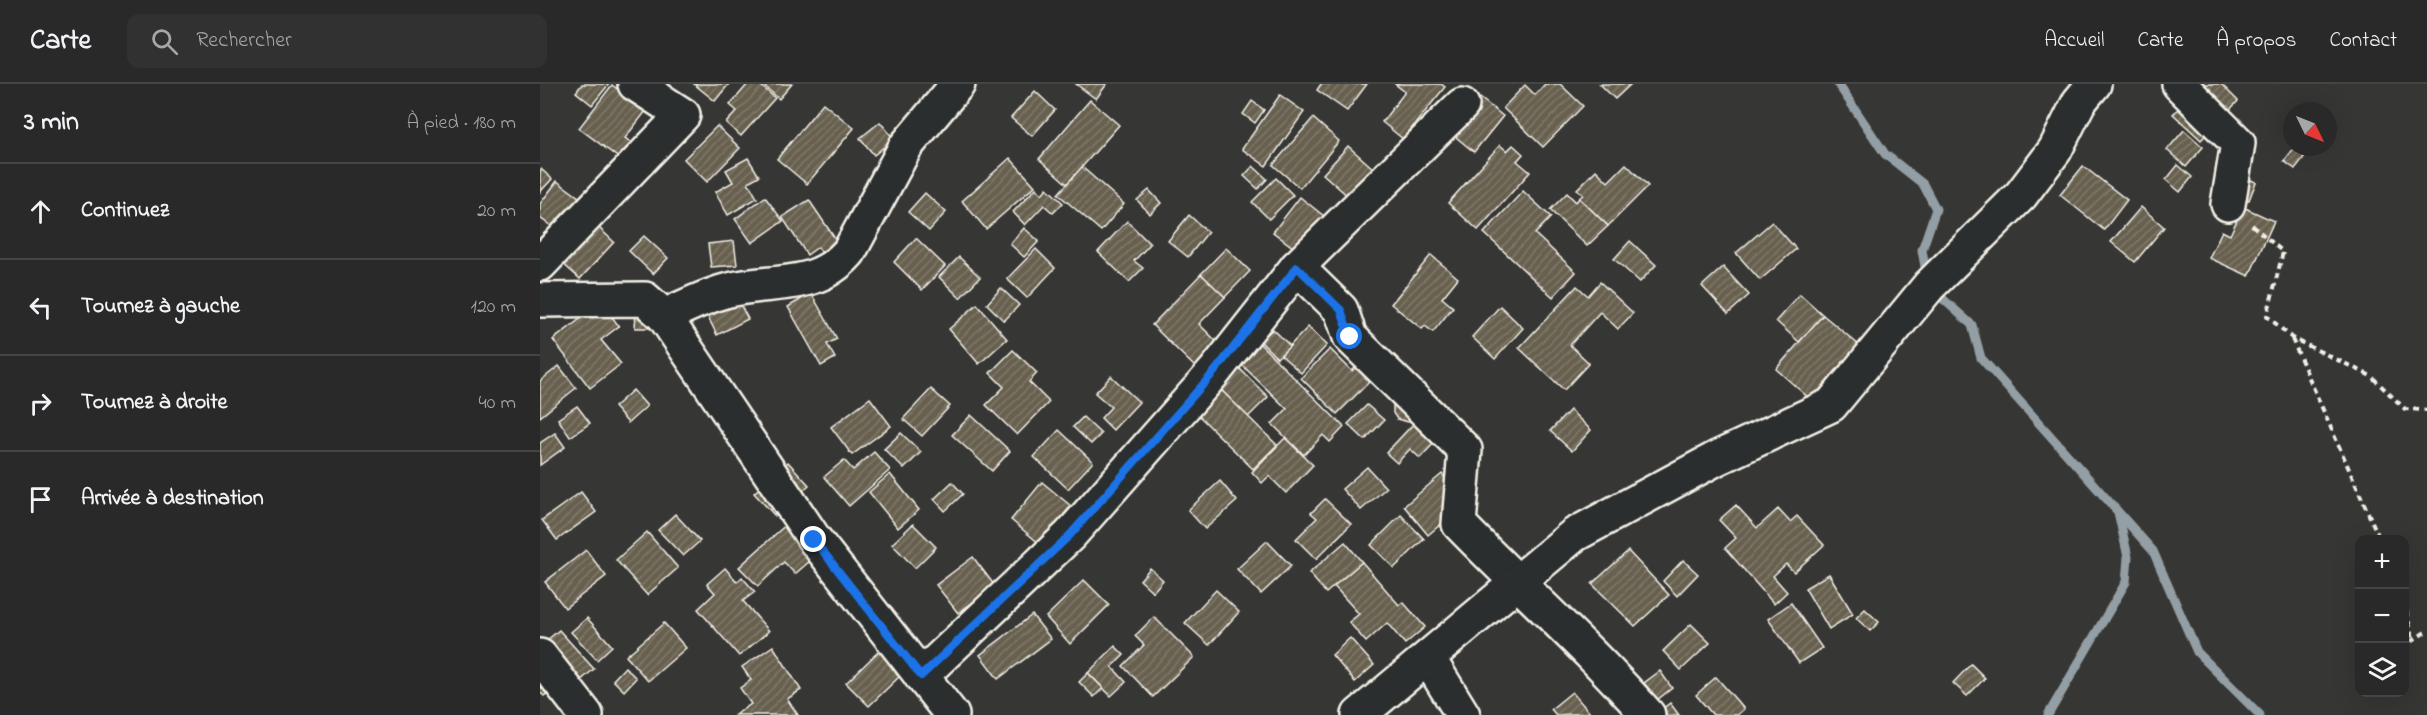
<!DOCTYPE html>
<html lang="fr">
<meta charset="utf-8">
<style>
body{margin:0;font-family:"Indie Flower",sans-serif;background:#303130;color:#f1f3f6}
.controls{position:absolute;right:18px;bottom:18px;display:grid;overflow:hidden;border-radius:12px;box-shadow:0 6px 24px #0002}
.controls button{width:54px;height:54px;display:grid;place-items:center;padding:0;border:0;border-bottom:2px solid #444545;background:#282928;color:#f1f3f6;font:30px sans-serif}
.compass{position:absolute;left:1743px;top:18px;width:54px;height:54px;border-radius:50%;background:#282928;box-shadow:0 6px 24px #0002;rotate:133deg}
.stop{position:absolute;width:18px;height:18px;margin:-14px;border:4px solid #1a73e8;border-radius:50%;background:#fff}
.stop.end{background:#1a73e8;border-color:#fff;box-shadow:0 2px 6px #0008}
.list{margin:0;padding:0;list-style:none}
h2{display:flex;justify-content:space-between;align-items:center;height:78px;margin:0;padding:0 24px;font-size:26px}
h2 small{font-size:20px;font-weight:400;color:#a5a6a8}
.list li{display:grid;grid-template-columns:39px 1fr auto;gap:18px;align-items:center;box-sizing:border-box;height:96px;padding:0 24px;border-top:2px solid #444545}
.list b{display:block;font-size:22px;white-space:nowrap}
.list em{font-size:20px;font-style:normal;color:#a5a6a8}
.icon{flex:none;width:33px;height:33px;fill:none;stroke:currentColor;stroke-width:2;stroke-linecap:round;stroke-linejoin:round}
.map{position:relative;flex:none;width:1887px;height:631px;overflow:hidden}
header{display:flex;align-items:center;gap:36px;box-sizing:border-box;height:84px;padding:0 30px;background:#282928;border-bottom:2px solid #444545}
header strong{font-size:28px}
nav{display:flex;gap:33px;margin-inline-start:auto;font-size:21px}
.search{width:420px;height:54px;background:#303130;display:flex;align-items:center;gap:15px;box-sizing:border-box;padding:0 21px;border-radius:12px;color:#a5a6a8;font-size:22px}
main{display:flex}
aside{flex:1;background:#282928}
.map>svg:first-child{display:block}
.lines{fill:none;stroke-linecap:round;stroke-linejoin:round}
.stream{stroke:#939fa4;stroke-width:9}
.building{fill:url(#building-hatch);stroke:#f4f1e8;stroke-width:1.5}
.minor-casing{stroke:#f4f1e8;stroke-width:38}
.path{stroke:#f4f1e8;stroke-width:4;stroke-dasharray:6 4.5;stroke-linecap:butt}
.minor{stroke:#2a2d2e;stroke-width:33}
.route{stroke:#1a73e8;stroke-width:8}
</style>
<header>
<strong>Carte</strong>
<div class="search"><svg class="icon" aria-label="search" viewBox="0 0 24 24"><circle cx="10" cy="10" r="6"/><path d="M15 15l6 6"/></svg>Rechercher</div>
<nav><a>Accueil</a><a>Carte</a><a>À propos</a><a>Contact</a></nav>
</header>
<main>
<aside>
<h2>3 min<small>À pied · 180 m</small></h2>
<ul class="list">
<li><svg class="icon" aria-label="ahead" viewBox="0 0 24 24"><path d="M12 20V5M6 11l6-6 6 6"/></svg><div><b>Continuez</b></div><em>20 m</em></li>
<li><svg class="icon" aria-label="left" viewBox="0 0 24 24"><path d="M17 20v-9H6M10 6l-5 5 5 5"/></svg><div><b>Tournez à gauche</b></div><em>120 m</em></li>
<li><svg class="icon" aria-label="right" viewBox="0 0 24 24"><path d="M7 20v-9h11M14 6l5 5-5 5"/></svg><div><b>Tournez à droite</b></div><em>40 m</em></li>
<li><svg class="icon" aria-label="arrive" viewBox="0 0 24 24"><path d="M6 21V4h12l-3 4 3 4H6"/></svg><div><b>Arrivée à destination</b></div></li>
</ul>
</aside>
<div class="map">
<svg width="1887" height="631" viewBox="0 0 1887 631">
<defs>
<pattern id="building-hatch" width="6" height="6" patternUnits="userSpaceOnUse" patternTransform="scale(1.5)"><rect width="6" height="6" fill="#686150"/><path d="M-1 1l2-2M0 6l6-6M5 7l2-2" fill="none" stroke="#7e7869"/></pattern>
</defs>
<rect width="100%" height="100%" fill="#363735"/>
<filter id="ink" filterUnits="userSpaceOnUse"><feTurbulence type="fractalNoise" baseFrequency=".0167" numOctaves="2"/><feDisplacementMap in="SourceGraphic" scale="12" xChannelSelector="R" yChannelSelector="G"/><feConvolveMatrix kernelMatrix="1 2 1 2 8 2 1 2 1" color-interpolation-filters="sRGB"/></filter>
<g filter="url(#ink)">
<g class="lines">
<g class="stream">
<polyline points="1298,0 1345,70 1383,100 1396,125 1382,166 1387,194"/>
<polyline points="1393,206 1432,241 1441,274 1613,467 1657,568 1720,631"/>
<polyline points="1508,631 1586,498 1588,473 1578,428"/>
</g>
</g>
<g class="building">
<polygon points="42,0 69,0 52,21 36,8"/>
<polygon points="154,0 189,0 175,17"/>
<polygon points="208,0 219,0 235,14 201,52 186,39 197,27 190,21"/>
<polygon points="222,0 252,0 239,15"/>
<polygon points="536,0 567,0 556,15"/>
<polygon points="781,0 827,0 807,27 777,6"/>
<polygon points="855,0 901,0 905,3 863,55 842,38 865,8"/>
<polygon points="1005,0 1020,0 1043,22 1003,63 963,24 985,1 995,11"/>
<polygon points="1060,0 1091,0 1075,15"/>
<polygon points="1663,0 1681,0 1698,17 1661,56 1633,30"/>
<polygon points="72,1 106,27 85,54 92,59 80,75 39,44"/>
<polygon points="495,7 515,26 492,52 471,34"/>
<polygon points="740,11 764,28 726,82 702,65"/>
<polygon points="940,14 963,32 934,68 911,49"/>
<polygon points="550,16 579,41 527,100 499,75"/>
<polygon points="712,17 724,26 715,39 703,30"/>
<polygon points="283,19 314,44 267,100 237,75"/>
<polygon points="773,34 799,57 760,104 733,81"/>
<polygon points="340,38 354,55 334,71 320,54"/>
<polygon points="177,42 200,64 167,98 144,75"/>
<polygon points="1644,46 1663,63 1646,83 1627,66"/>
<polygon points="960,61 967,67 973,61 983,70 977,77 990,88 938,146 908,119"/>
<polygon points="808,62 835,86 810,114 783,90"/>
<polygon points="1755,63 1761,63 1768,68 1755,85 1744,77"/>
<polygon points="208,74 219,92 208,98 217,114 188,131 175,108 193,98 186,86"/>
<polygon points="470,74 495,102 446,145 422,117"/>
<polygon points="1086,80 1108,102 1068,142 1039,114 1043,111 1037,105 1056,86 1068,98"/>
<polygon points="1638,81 1652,93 1640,108 1626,96"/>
<polygon points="713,82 727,95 718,105 704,92"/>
<polygon points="1543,82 1587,116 1564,146 1520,111"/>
<polygon points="542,83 584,120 561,147 518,110"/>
<polygon points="1,85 12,95 0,108 0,87"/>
<polygon points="1695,90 1716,98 1709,116 1689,108"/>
<polygon points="736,94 753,111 729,135 712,118"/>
<polygon points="17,97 40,114 17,146 0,134 0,120"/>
<polygon points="496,104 502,110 507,104 523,119 513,129 504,121 485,141 473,128"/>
<polygon points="609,106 621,119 610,130 597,116"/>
<polygon points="983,107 1011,133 995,150 1036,188 1013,213 944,149"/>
<polygon points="385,109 406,128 389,147 368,128"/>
<polygon points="1027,109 1036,118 1039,114 1068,142 1047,162 1010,126"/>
<polygon points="225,113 243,137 212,159 195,135"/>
<polygon points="760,113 789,136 762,170 733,148"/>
<polygon points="269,116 300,162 284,172 278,163 267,171 242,133"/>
<polygon points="1601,123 1624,143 1595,178 1571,158"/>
<polygon points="1703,123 1734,137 1709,192 1669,174 1682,147 1690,151"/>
<polygon points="649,131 668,148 648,173 628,157"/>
<polygon points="587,137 610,160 594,177 603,184 589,198 558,168"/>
<polygon points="1232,138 1256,165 1220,196 1196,169"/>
<polygon points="56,141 74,158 40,195 21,178"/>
<polygon points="484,144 499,157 484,173 470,160"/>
<polygon points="104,152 128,174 113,190 89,167"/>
<polygon points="376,154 405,182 382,206 354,178"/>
<polygon points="194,157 197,181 171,183 168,160"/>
<polygon points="1090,157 1116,181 1100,198 1074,175"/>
<polygon points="686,164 710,187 685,213 661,190"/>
<polygon points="496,165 515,184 487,214 467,195"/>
<polygon points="891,171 918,194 902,214 913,223 893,248 885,242 882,245 851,220"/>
<polygon points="419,173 440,193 420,214 399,193"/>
<polygon points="1183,183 1209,211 1188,230 1162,202"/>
<polygon points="661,190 685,213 659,240 679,260 656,284 612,241"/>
<polygon points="1060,198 1093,229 1078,245 1060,228 1030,261 1049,279 1024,306 979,264 1037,202 1048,212"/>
<polygon points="461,204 479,221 464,237 447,220"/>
<polygon points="271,209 297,255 287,260 295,274 281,282 248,223"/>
<polygon points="1260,210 1283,231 1259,258 1236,237"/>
<polygon points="195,211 208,235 177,251 165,227"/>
<polygon points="61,219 79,242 61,256 81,280 50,304 13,256"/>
<polygon points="437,220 467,255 439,280 409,245"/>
<polygon points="960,222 983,244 955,275 932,253"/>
<polygon points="96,227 113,244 95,244"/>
<polygon points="1283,231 1319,261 1271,316 1236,285"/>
<polygon points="768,243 787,261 761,289 741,271"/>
<polygon points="733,245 750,262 737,274 720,257"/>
<polygon points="719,259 804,343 790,358 783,351 764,371 732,340 747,325 699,278"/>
<polygon points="790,265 812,287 819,280 833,294 797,330 761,294"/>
<polygon points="473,266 497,289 489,298 509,318 477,351 446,321 464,303 450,289"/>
<polygon points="696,281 728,313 708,333 676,301"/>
<polygon points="19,282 36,304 0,333 0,297"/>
<polygon points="571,292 599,318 573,346 561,334 571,323 555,309"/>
<polygon points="676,301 737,361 713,385 653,326"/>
<polygon points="391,305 410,322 382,352 363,335"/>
<polygon points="93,306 107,322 88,339 74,323"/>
<polygon points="330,314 351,342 312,371 291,343"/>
<polygon points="857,315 874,335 868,338 857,335 853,329 853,320"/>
<polygon points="827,321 844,336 825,356 808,340"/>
<polygon points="37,322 50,339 30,353 18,335"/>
<polygon points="1030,326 1051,346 1032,367 1010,347"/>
<polygon points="431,331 470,367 452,387 412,351"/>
<polygon points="543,333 561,350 551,360 533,343"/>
<polygon points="874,339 895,358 880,374 870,365 857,379 846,369"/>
<polygon points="519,346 553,378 528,405 494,373"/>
<polygon points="15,349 25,363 0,381 0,359"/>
<polygon points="361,349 381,368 364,385 344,365"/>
<polygon points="745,354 773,381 746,409 729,392 722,399 712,388"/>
<polygon points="334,368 350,386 309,422 284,393 304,376 313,386"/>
<polygon points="248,378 269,401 235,432 214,409"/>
<polygon points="827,383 846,404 821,426 802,405"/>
<polygon points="350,390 379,426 358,444 329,408"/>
<polygon points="902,390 926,419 888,451 864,422"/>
<polygon points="680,397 697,417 665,445 648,426"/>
<polygon points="412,398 423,410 405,427 394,415"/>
<polygon points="502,398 531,422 500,460 471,436"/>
<polygon points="41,408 56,428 17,456 2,436"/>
<polygon points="785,415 811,440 776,475 756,455 777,434 771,429"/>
<polygon points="1196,421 1217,444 1238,425 1250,438 1257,432 1284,461 1254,488 1246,480 1233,492 1247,508 1234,520 1185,464 1196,454 1179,436"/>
<polygon points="135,430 160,457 143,472 118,446"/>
<polygon points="861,431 884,455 854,484 831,461"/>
<polygon points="249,438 278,470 255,490 244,478 218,502 199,483"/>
<polygon points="373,440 396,463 375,484 352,460"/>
<polygon points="107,448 138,484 107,511 76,476"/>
<polygon points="727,457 751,482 721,510 697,485"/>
<polygon points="805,458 822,478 786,509 769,489"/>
<polygon points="46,466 66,492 25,524 5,498"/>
<polygon points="1088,467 1129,511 1095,542 1052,500"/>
<polygon points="433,473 455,502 418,529 396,501"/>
<polygon points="1143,476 1158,490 1137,512 1123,497"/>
<polygon points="822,478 859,521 863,518 885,543 865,560 847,539 826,558 809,538 819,530 794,502"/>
<polygon points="185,484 197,498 202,493 215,508 203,517 229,547 199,572 158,525 175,509 167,500"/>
<polygon points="610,484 623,496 613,508 600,496"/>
<polygon points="1289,490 1313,530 1289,545 1265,504"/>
<polygon points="544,496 569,521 530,560 506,533"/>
<polygon points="676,506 699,528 669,561 645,539"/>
<polygon points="1251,519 1282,564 1259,579 1228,535"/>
<polygon points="1325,525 1339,538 1330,547 1316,534"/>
<polygon points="492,531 511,555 458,595 440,571"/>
<polygon points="614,533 654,573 613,613 583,582 604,561 595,552"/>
<polygon points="47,534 72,562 57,576 31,548"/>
<polygon points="124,539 146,564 108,597 86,572"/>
<polygon points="1151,540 1170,559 1141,586 1123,567"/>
<polygon points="19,546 54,585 31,605 23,596 4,612 0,608 0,562"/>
<polygon points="810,554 834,581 815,598 792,571"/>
<polygon points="233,562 261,606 247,615 258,631 195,631 211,620 200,604 211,596 202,583"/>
<polygon points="575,562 584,571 572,583 586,598 571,612 548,589"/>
<polygon points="339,567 362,590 329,622 306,599"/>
<polygon points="1431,580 1445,594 1427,612 1413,599"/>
<polygon points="85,583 96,594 84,607 73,596"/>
<polygon points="1120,587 1132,604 1117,616 1104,599"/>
<polygon points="548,589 563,604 554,613 539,598"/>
<polygon points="1176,593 1204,625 1197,631 1173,631 1156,611"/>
<polygon points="1032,608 1050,629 1016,631 1011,625"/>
<polygon points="1130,619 1139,631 1087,631 1117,629"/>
</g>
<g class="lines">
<defs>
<g id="minor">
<polyline points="1639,0 1698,59 1688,120"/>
<polyline points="0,180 143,31 95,0"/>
<path d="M757 183 801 226 810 253 925 366 919 440C982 505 1049 564 1108 631"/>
<polyline points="0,216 105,215 124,232 275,456 412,631"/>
<path d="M124 232C145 223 167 211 189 206 234 195 275 207 309 168L366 62 418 0"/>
<polyline points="0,572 46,631"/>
<polyline points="888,574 923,631"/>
<polyline points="381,592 530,451 675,287 757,183 922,21"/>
<polyline points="819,631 1034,451 1177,374 1291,321 1389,202 1481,111 1515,66 1539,18 1554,0"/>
</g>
</defs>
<use href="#minor" class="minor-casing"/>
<g class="path">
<polyline points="1712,141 1743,168 1727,232 1752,254 1831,292 1865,325 1887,326"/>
<polyline points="1752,255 1840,456"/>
<polyline points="1864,517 1873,556"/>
<polyline points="1864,565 1873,556 1887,547"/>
</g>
<use href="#minor" class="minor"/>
</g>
</g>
<g class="lines" filter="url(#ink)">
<polyline class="route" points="274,456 381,592 530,451 675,287 757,183 801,226 810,253"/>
</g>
</svg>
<div class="controls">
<button>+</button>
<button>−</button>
<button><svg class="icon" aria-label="layers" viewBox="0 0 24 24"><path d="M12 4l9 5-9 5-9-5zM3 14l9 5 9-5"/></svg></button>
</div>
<svg class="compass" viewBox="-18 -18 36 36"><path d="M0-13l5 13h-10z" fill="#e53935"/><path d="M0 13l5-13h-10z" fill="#a5a6a8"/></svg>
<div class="stop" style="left:810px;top:253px"></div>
<div class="stop end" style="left:274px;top:456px"></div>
</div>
</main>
